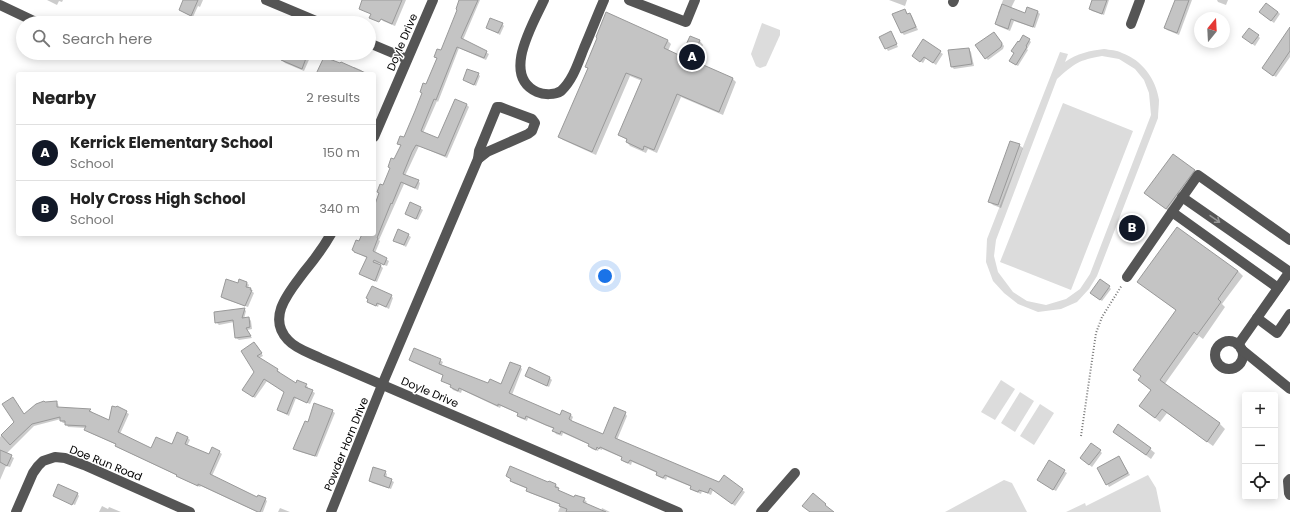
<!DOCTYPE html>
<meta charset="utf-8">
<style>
body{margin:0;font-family:Poppins,sans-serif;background:#f6f6f6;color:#222}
.controls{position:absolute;right:12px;bottom:12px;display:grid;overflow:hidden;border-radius:4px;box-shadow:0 2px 10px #0003}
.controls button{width:36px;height:36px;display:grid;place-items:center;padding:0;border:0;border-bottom:1px solid #e0e0e0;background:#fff;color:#222;font:20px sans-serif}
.compass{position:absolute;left:1194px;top:12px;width:36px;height:36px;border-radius:50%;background:#fff;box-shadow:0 2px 10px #0003;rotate:18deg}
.you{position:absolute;left:605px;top:276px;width:14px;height:14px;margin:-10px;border:3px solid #fff;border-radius:50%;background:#1a73e8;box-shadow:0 0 0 6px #1a73e833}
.badge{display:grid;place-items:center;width:26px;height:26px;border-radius:50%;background:#111827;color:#fff;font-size:13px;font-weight:700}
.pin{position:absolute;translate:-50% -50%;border:2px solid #fff;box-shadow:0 1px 4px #0006}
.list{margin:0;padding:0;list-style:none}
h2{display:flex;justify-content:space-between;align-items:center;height:52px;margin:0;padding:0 16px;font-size:17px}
h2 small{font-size:13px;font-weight:400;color:#767676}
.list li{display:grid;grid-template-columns:26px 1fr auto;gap:12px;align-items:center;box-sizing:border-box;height:56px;padding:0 16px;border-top:1px solid #e0e0e0}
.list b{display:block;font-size:15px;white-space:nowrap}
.list p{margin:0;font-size:13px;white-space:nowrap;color:#767676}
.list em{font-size:13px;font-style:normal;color:#767676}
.icon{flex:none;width:22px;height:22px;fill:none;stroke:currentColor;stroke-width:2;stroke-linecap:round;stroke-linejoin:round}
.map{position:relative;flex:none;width:1290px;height:512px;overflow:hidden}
.search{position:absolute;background:#fff;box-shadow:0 2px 10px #0003;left:16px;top:16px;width:360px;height:44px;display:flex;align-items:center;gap:10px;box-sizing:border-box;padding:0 14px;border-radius:22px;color:#767676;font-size:15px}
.panel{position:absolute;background:#fff;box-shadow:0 2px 10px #0003;left:16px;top:72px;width:360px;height:164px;border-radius:4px}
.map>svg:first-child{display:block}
.green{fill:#dcdcdc;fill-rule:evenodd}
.shadow{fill:#0003}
.building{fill:#c4c4c4;stroke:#999}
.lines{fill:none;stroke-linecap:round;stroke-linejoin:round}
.path{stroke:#777;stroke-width:2;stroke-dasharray:1 2;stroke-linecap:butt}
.minor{stroke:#555;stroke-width:10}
.oneway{stroke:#999}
.labels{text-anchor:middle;stroke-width:3;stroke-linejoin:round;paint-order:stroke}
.street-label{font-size:11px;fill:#000;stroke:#fff}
</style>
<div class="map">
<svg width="1290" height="512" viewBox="0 0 1290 512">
<rect width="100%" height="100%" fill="#fff"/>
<g class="green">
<polygon points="762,23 780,30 780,35 766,66 760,68 756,66 751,54"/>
<path d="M1104 49C1110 50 1117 50 1122 53 1142 60 1156 79 1159 100 1159 106 1158 112 1158 118L1097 276 1089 289 1077 302 1061 309 1038 312 1018 304 1004 293 993 281 986 262 987 239 1060 52 1068 54 1065 62C1077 53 1090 51 1104 49ZM1102 56 1119 59 1135 69 1144 80 1149 93 1151 115 1090 274 1080 289 1066 299 1046 305 1027 301 1013 292 998 272 994 256 996 240 1057 79C1075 63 1079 60 1102 56Z"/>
<polygon points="1063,103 1133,131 1071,290 1000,262"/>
<polygon points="1001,380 1015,389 995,420 981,412"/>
<polygon points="1020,392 1034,401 1015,432 1001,423"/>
<polygon points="1040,404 1054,413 1034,445 1020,436"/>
<polygon points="1148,475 1156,488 1161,512 1066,512 1085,503 1086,506"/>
<polygon points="1004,480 1012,483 1027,512 945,512"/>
</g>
<g class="shadow">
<polygon points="47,0 63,0 62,2 59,1 57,5"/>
<polygon points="184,0 203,0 200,7 198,6 193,17 180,10"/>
<polygon points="388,0 406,0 395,26 383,21 380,18"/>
<polygon points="463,0 480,0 463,40 489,54 486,60 459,48 438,102 437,101 423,133 439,139 467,105 469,107 447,158 419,146 405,176 418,181 420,183 418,190 404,184 379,240 380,241 375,253 389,261 387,266 378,263 383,268 377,282 363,276 361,274 367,258 355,252 363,234 374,234 374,209 380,194 378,192 383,187 401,146 398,143 404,138"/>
<polygon points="889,0 907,0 905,6"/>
<polygon points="1003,0 1015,0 1011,8 1025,14 1032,10 1038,12 1040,14 1035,28 1014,21 1010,31 998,26 996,24 1000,15 998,13"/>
<polygon points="1093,0 1109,0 1104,15 1092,11 1090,9"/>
<polygon points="1176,0 1192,0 1179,35 1167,30 1165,28"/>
<polygon points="1217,0 1228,0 1226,5 1218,2"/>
<polygon points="905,10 908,15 910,14 912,16 918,30 904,35 902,33 894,14"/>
<polygon points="1278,12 1280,14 1274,23 1263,15"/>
<polygon points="241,16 249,19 252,23 234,23 236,18 240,19"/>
<polygon points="502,24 504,26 500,35 487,27"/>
<polygon points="1290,29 1290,57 1276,77 1265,70"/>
<polygon points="891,33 898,47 888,51 880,37"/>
<polygon points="996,35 1004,46 1003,49 988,60 986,58"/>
<polygon points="1258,36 1260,38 1255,46 1246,39"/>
<polygon points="690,37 700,41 703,45 696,63 733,79 736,82 723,115 681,97 657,153 648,149 646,153 630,146 627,142 627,140 619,135 642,81 630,76 596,155 563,140 559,137 589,68 668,41 671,44 668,51 682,57"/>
<polygon points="1029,40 1031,42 1027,49 1028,50 1018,66 1012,63 1011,61"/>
<polygon points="923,41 943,54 936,65 926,58 923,63 915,58"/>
<polygon points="969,49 971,52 974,66 954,69 952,67 949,51"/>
<polygon points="216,53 229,53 227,58"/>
<polygon points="279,53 312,53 304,71 285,63 282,60 284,55"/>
<polygon points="354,67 361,70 365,74 322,74 353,69"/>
<polygon points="478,74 480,76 476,86 464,80"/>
<polygon points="1019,145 1023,148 1001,208 993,205 989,201"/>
<polygon points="1194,170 1197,174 1170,212 1149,197"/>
<polygon points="420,208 423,210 418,220 406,214"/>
<polygon points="408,235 411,237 406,247 394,240"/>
<polygon points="1238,271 1243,276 1222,304 1225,307 1203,339 1199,336 1164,385 1220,424 1225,429 1213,446 1167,413 1160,422 1140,406 1151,390 1139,380 1142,377 1134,370 1177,311 1138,282"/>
<polygon points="247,283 249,285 248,288 254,293 248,307 224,299 222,296 238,284"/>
<polygon points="1109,287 1111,289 1102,301 1093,295"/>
<polygon points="391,296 393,298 389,309 379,304 378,307 368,302"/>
<polygon points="244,309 246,311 244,319 249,318 251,321 252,329 247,330 252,338 239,340 236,338 234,322 219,325 216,322"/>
<polygon points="257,345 263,356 259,358 280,372 279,373 296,384 306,385 308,387 308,389 315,393 310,404 296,398 289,416 278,410 285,392 267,381 255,398 246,392 255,372"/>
<polygon points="410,359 440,360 443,362 441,366 488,384 502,385 520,367 522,369 512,395 561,417 563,411 571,415 573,417 571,422 603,435 625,413 627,416 617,440 720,483 742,490 745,492 735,506 713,490 711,495 702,491 701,494 694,491 691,489 692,487 667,477 666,480 659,477 657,474 657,473 642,466 632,462 631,465 624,462 622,460 623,458 602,449 602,450 599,449 598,451 592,449 589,446 590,445 563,433 562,436 556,434 554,431 554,429 528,418 527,421 520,418 518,415 519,414 501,406 500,408 462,390 461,393 453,390 451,387 451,386 442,380 444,376 412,362"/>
<polygon points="530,369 550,378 552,380 549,387 529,378 526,376"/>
<polygon points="56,402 58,404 59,408 90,410 92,412 91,413 110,421 117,407 129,414 120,434 151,449 172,445 187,437 190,440 187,446 209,455 219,452 222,454 212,476 258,498 265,499 267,501 263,512 257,512 201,486 200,487 180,478 178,476 119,448 117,445 88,432 86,430 86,428 68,427 66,423 63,423 61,421 61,419 34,426 6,454 14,458 10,467 6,466 0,480 0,437 24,415"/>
<polygon points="332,411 335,413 317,457 297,451 294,449 308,423"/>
<polygon points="1114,432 1150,449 1155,453 1151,459"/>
<polygon points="1100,451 1102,453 1092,467 1083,460"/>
<polygon points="1119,457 1130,475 1109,487 1099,469"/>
<polygon points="1049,462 1067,473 1056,491 1040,482"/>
<polygon points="385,472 387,474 386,478 394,482 391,489 372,483 370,480"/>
<polygon points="507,476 555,484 558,487 557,489 560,491 574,498 584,499 587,502 585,504 601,511 602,508 610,512 558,512 561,505 530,493 528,489 513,483 511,481 512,479"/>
<polygon points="77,493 79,496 75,505 54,496"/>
<polygon points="102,506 108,509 109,507 121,512 99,512"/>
<polygon points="280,508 290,512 278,512"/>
</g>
<g class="building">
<polygon points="183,0 198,0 191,16 179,10"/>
<polygon points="362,0 402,0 392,24 381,19 379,22 369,18 371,14 359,9"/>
<polygon points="459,0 478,0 461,38 487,51 484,58 457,47 436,100 434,99 421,131 438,138 455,99 467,104 445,156 416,145 412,152 403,174 419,180 415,188 401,182 392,204 391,203 377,238 378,238 373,251 387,258 384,265 374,260 373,262 381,265 375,281 359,274 367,257 354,252 354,251 352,250 356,240 359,241 362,234 374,234 374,207 379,193 377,192 380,184 383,185 390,168 388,167 391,158 394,159 401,145 397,144 400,136 404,137 415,111 422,93 420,92 423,83 426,84 437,58 434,57 437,49 441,50 457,10 456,9"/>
<polygon points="1092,0 1107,0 1102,14 1089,9"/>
<polygon points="1175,0 1189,0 1177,33 1164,28"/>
<polygon points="1266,3 1278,12 1271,21 1259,12"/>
<polygon points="1002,4 1025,13 1027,7 1038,11 1033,27 1011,19 1008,29 995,24"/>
<polygon points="905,9 907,14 910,13 916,27 901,33 892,14"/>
<polygon points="606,12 668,40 664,48 681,56 690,36 700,40 692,60 733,78 719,112 677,94 654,150 644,146 643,150 626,142 627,139 618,135 642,79 626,73 592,152 558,137 588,68 585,67 597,38 596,37"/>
<polygon points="490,18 503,23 498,33 486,28"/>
<polygon points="1290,27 1290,51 1273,76 1262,68"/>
<polygon points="1249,28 1259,35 1252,44 1242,37"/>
<polygon points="891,31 897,44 885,49 879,37"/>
<polygon points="994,32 1002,43 1001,47 985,59 975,45"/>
<polygon points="1023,35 1030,39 1026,46 1027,47 1016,65 1009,61 1014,53 1011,51 1018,41 1019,42"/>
<polygon points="923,39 941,51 933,63 924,57 920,62 912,56"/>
<polygon points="969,48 972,64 951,67 948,50"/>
<polygon points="284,53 308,53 302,69 281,60"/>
<polygon points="324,57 340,63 341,62 368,74 316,74"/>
<polygon points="467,69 479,73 474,85 463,80"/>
<polygon points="1010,141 1020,144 998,205 988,202"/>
<polygon points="1173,154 1195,170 1166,209 1144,193"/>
<polygon points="410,202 421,207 416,219 405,214"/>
<polygon points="1177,227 1238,271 1218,299 1221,302 1197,335 1194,332 1160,380 1220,423 1207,442 1162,409 1155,418 1139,406 1151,390 1138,380 1141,376 1133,370 1176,310 1137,282"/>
<polygon points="398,229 409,234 404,245 393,241"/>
<polygon points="226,279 238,283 239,279 247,282 246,287 251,288 250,290 252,290 245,306 221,297"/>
<polygon points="1100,279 1110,286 1100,300 1090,293"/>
<polygon points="372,286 392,295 386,307 377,303 376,306 367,302 368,299 366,298"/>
<polygon points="245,308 242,318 249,317 250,327 246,328 251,336 235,338 233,320 215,323 214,312"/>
<polygon points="254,342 262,353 257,356 278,369 277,371 296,383 297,380 307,384 305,387 313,390 307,403 294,397 287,414 277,410 284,392 264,379 253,397 242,390 254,372 241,351"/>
<polygon points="414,348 441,359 439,364 488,383 490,379 501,384 510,362 521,366 509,393 560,415 562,410 571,414 569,419 572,421 603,434 614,407 626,412 615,438 719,482 724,475 743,489 732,504 710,488 708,493 699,490 698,492 690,489 691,486 665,475 663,478 656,475 657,472 630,460 628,463 621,460 622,457 600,447 599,449 597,447 596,450 588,446 589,444 561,431 560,434 552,431 554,428 546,425 526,416 525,419 517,416 518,413 498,404 498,406 459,388 458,391 450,387 451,385 441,381 443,375 409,360"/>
<polygon points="529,367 550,377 547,386 525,376"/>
<polygon points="13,397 24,414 36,404 44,401 45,402 57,401 57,407 91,409 89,411 109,420 112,406 116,407 117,406 127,411 118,432 151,448 156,437 172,444 177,432 188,437 185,444 209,454 212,447 220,451 210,474 257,497 258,495 266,498 260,512 258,512 198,484 198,486 176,476 177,475 115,446 116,444 84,430 86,426 65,425 65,421 60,421 60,417 32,424 10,445 1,435 14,422 2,404"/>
<polygon points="314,403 333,410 315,456 293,449 305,421 308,422"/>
<polygon points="1118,424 1151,448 1146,455 1113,432"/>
<polygon points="1091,443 1101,450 1089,465 1080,458"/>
<polygon points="0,450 12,455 7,466 0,462"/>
<polygon points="1119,456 1128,473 1106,485 1097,468"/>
<polygon points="1049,460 1065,470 1053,490 1037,480"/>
<polygon points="510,466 548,482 549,481 556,484 555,487 559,488 558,490 574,497 575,495 585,498 583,502 606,512 566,512 567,509 559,506 560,504 526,491 527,488 510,481 511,479 506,476"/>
<polygon points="373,467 386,471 384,476 392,479 389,488 369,481"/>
<polygon points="58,484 78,493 72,505 53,496"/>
<polygon points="813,493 826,504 825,505 834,512 810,512 802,506"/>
</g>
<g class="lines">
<polyline class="path" points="1081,436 1096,333 1102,317 1122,285"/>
<g class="minor">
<polyline points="266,0 321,23"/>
<path d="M544 0C533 24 501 76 537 92 544 95 555 95 561 91 573 80 578 63 584 48 591 32 597 16 604 0"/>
<polyline points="629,0 686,22 695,0"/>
<polyline points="953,2 954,0"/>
<polyline points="0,5 38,23"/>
<polyline points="1131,24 1140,0"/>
<polyline points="369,43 407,59"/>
<polygon points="497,107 500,107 532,119 535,123 532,131 528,134 487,152 478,159 479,151"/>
<polyline points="374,137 433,0"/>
<polyline points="1182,197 1290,272"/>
<path d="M331 234C323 248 314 260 304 272 290 291 266 317 288 340 296 349 310 353 320 358L678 512"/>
<polyline points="1127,277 1172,212"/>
<polyline points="1278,288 1172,212 1198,175 1290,240"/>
<polyline points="1257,318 1277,333 1290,314"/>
<circle cx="1229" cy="355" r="14"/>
<polyline points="1238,345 1290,271"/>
<polyline points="1241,349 1290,389"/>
<polyline points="1290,479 1288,481 1289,493 1290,495"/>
<polyline points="16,512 33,473 38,466 43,461 55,457 65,458 84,465 190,512"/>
<polyline points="331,512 382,385 478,159"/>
<polyline points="761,512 795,473"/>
</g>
</g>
<defs><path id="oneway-shaft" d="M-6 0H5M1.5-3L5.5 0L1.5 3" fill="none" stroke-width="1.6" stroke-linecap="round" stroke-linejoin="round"/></defs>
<use class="oneway" href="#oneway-shaft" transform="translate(1215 219) rotate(35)"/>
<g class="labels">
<g class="street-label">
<text transform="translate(402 42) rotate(-67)" y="4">Doyle Drive</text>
<text transform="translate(430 392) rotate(23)" y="4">Doyle Drive</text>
<text transform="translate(346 444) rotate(-68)" y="4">Powder Horn Drive</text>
<text transform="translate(106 463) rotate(22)" y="4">Doe Run Road</text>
</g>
</g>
</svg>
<div class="controls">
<button>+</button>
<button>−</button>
<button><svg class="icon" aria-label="locate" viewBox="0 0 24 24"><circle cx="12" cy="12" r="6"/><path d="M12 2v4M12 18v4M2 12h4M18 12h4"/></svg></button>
</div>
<svg class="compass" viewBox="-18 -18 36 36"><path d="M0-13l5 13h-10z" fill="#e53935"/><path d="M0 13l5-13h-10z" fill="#767676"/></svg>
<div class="you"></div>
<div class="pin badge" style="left:692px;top:57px">A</div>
<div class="pin badge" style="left:1132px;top:228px">B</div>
<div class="search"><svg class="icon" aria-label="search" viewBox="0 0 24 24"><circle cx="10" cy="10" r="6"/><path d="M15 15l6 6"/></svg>Search here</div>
<section class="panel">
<h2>Nearby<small>2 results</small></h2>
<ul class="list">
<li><span class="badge">A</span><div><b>Kerrick Elementary School</b><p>School</p></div><em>150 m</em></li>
<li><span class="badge">B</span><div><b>Holy Cross High School</b><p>School</p></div><em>340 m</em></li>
</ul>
</section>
</div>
